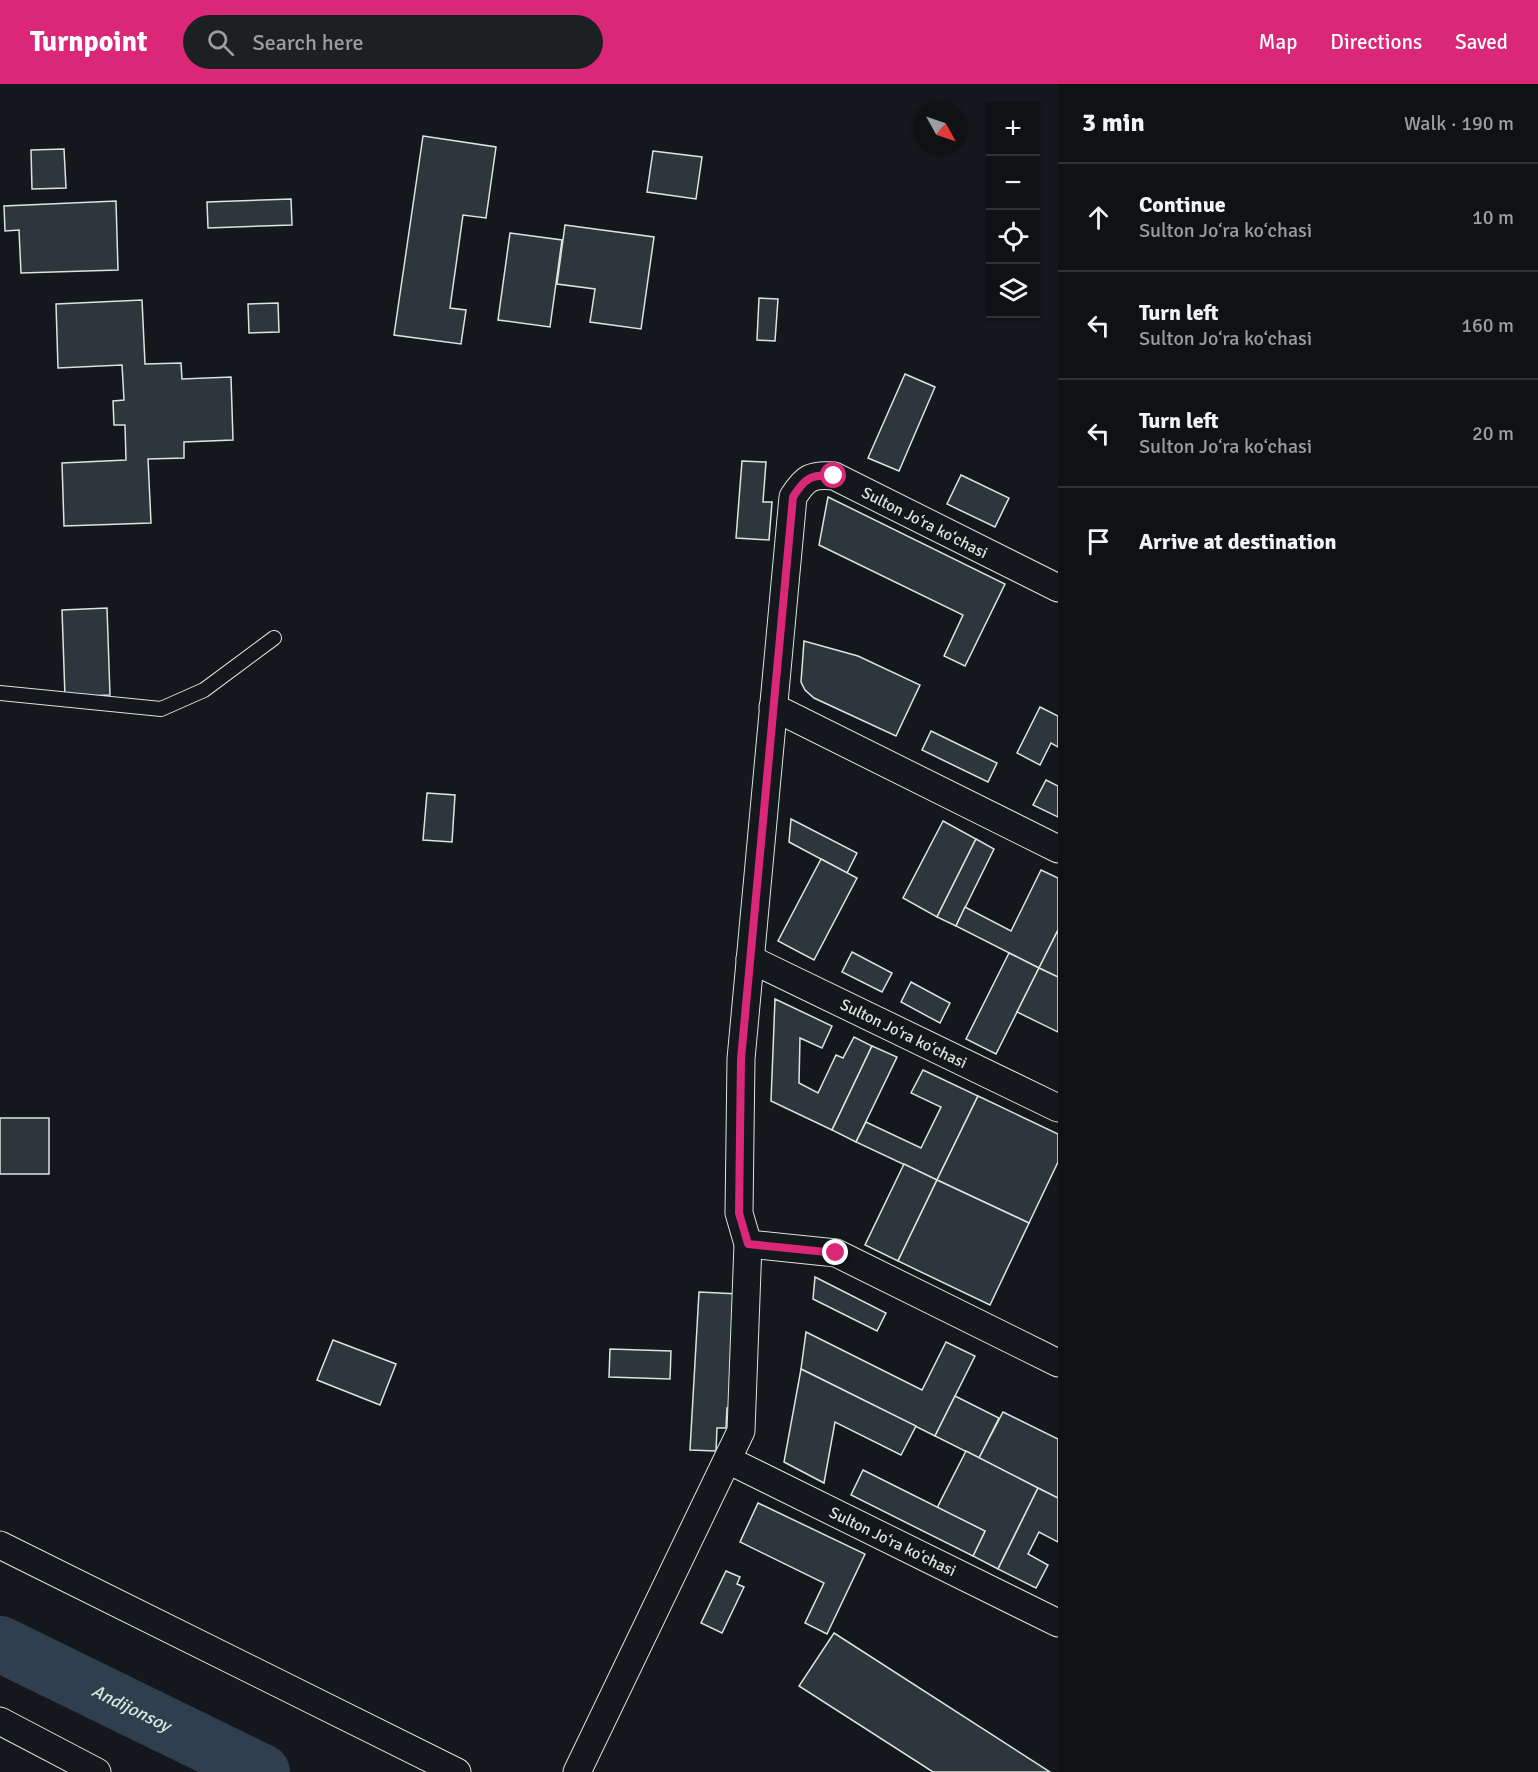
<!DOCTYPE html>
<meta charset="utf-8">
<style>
body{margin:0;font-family:Signika,sans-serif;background:#1d2022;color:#f1f3f6}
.controls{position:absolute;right:18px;top:18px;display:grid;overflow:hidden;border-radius:0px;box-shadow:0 2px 4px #0004}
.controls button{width:54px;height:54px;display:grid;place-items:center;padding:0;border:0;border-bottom:2px solid #2f3234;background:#0f1215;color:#f1f3f6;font:30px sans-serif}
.compass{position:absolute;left:914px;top:18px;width:54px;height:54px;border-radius:50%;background:#0f1215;box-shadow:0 2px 4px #0004;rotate:130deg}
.stop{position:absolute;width:18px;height:18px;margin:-14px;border:4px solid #db2777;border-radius:50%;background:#fff}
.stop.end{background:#db2777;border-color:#fff;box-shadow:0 2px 6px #0008}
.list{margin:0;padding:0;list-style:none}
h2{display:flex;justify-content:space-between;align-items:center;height:78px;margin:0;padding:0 24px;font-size:26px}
h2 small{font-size:20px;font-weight:400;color:#9b9ea0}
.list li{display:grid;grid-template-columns:39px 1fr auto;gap:18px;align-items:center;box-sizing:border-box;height:108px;padding:0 24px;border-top:2px solid #2f3234}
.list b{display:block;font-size:22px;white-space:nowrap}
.list p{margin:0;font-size:20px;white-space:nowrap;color:#9b9ea0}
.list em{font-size:20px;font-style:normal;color:#9b9ea0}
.icon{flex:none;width:33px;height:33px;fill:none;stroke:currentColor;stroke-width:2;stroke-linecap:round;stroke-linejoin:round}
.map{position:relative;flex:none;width:1058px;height:1688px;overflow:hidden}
header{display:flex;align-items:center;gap:36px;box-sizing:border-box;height:84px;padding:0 30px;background:#db2777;color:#fff}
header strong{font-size:28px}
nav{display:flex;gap:33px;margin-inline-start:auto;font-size:21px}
.search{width:420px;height:54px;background:#1d2022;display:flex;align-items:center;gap:15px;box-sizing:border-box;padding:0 21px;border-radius:33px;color:#9b9ea0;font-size:22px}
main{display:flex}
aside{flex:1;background:#0f1215}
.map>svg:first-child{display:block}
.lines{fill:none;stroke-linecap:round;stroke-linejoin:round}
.river{stroke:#2f3f4d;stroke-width:56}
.building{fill:#2c363c;stroke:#d8e6dc;stroke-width:1.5}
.lane-casing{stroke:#d8e6dc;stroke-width:16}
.street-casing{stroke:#d8e6dc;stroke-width:29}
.lane{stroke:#14181c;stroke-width:14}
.street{stroke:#14181c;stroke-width:27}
.route{stroke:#db2777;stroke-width:8}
.labels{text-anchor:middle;stroke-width:4.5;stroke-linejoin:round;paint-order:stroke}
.street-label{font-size:16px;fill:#d8e6dc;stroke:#14181c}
.water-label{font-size:18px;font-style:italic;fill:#d8e6dc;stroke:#14181c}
</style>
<header>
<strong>Turnpoint</strong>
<div class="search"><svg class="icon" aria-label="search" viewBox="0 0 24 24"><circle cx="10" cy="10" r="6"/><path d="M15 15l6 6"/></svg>Search here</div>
<nav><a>Map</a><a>Directions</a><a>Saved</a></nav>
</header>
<main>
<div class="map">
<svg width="1058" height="1688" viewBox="0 0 1058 1688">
<rect width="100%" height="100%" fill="#14181c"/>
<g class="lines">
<path class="river" id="s1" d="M0 1560 262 1688"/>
</g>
<g class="building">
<polygon points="423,52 496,63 486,134 463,131 450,224 466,226 461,260 394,251"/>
<polygon points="64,65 66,104 32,105 31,66"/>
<polygon points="653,67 702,73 696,115 647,108"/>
<polygon points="291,115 292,141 208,144 207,118"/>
<polygon points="116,117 118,186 21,189 19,146 5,147 4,122"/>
<polygon points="565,141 654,153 641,245 590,238 595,205 557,200"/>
<polygon points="510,149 562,156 550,243 498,236"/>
<polygon points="759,214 778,215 775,257 757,256"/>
<polygon points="142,216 145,280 181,279 182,295 231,293 233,356 184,358 184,374 148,375 151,439 64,442 62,379 126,376 125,341 114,341 113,317 124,316 122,281 58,284 56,220"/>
<polygon points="278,219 279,248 249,249 248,220"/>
<polygon points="905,290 935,303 899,387 868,374"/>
<polygon points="742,377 766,378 763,418 772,418 769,456 736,454"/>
<polygon points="961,391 1009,414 995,443 947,420"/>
<polygon points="828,413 1005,500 965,582 944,572 963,531 819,461"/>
<polygon points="107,524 110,611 65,613 62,526"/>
<polygon points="804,557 858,572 920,601 896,652 814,614 805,606 801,598"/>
<polygon points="1040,623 1058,632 1058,663 1051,659 1040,681 1017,669"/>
<polygon points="931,647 997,679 988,698 922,666"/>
<polygon points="1046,696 1058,702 1058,733 1033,721"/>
<polygon points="427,709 455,711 452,758 423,756"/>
<polygon points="791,735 857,769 847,789 789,758"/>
<polygon points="943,737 976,755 937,833 903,814"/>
<polygon points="976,755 994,765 956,842 937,833"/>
<polygon points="821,775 857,794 814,876 778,857"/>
<polygon points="1041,786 1058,794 1058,846 1039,884 956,842 965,823 1011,847"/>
<polygon points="1058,846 1058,893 1039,884"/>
<polygon points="852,868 892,889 882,908 842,888"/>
<polygon points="1009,869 1039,884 996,970 966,955"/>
<polygon points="1039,884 1058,893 1058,948 1017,928"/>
<polygon points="911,898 950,919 940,939 901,918"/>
<polygon points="775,915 832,942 822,964 800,954 799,999 818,1009 836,971 843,974 854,953 872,962 832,1046 771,1017"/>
<polygon points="872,962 897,973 856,1058 832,1046"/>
<polygon points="923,986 978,1012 937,1096 856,1058 866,1038 921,1064 941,1023 911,1009"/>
<polygon points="978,1012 1058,1050 1058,1078 1029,1139 937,1096"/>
<rect x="0" y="1034" width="49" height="56"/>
<polygon points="904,1080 937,1096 898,1177 865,1161"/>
<polygon points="937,1096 1029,1139 990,1221 898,1177"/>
<polygon points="815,1193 886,1229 877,1247 813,1215"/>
<polygon points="699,1208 739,1210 733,1324 727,1324 726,1344 717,1344 716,1367 690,1366"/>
<polygon points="806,1248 922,1306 946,1258 975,1272 935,1352 801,1285"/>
<polygon points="333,1256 396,1280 380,1321 317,1296"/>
<polygon points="610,1265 671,1267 670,1295 609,1293"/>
<polygon points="801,1285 916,1342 901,1371 835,1338 824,1399 784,1378"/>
<polygon points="955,1312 999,1334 979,1374 935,1352"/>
<polygon points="1003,1328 1058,1355 1058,1414 979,1374"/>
<polygon points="966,1367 1038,1404 998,1485 973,1472 985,1447 937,1424"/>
<polygon points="863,1386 985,1447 973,1472 851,1411"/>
<polygon points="1038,1404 1058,1414 1058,1458 1039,1448 1028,1470 1048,1481 1036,1504 998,1485"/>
<polygon points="758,1419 865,1470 827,1550 805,1539 824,1499 740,1458"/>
<polygon points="726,1487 740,1493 737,1500 744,1503 722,1549 701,1539"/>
<polygon points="834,1549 1050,1688 933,1688 799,1602"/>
</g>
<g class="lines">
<defs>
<polyline id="lane" points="0,609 161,625 204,606 274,554"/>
<g id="street">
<polyline points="773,623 1058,765"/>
<polyline points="750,875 1058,1024"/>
<polyline points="748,1160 836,1169 1058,1279"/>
<polyline points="728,1376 1058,1539"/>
<polyline points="0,1461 457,1688"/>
<polyline points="0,1637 97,1688"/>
<path d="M577 1688 741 1347 748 1160 739 1129 741 975 793 413C805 394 811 390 834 392L1058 504"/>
</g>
</defs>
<use href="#lane" class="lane-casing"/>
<use href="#street" class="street-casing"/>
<use href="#lane" class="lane"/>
<use href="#street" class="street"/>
</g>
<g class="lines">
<path class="route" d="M834 392C811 390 805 394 793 413L741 975 739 1129 748 1160 836 1169"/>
</g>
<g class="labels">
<g class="street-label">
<text transform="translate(925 438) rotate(27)" y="6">Sulton Joʻra koʻchasi</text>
<text transform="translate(904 949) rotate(26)" y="6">Sulton Joʻra koʻchasi</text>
<text transform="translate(893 1457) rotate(26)" y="6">Sulton Joʻra koʻchasi</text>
</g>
<g class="water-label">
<text dy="6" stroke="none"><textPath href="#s1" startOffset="146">Andijonsoy</textPath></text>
</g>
</g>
</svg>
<div class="controls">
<button>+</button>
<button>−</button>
<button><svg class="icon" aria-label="locate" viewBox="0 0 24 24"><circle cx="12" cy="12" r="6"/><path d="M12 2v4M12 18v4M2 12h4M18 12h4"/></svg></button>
<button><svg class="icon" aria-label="layers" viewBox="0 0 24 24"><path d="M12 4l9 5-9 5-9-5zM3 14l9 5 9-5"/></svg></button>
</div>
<svg class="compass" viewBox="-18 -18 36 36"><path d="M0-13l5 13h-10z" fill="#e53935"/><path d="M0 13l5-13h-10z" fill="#9b9ea0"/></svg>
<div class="stop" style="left:834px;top:392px"></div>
<div class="stop end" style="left:836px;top:1169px"></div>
</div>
<aside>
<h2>3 min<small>Walk · 190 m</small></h2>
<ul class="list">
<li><svg class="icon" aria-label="ahead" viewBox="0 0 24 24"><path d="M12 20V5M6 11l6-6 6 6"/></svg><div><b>Continue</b><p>Sulton Joʻra koʻchasi</p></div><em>10 m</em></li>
<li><svg class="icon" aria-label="left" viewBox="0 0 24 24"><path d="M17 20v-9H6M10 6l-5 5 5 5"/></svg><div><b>Turn left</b><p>Sulton Joʻra koʻchasi</p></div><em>160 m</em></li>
<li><svg class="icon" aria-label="left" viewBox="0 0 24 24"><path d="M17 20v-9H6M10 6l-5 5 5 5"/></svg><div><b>Turn left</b><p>Sulton Joʻra koʻchasi</p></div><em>20 m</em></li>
<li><svg class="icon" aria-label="arrive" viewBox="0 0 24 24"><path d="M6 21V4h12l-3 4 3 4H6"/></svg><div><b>Arrive at destination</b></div></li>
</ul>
</aside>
</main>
